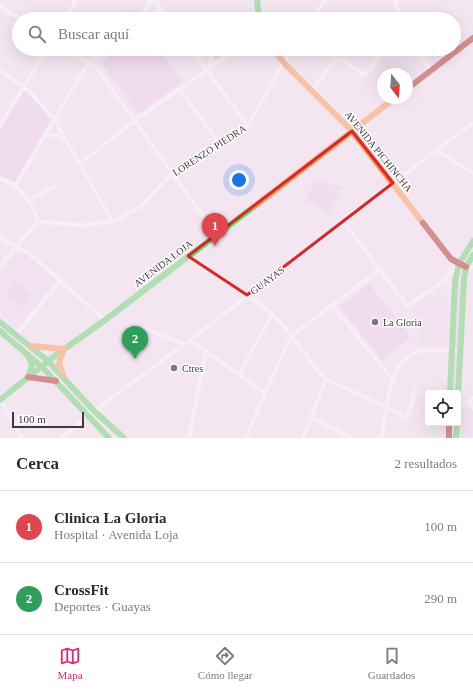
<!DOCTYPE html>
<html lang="es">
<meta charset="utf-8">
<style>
body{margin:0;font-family:Georgia,serif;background:#f2f2f3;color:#2b2b33}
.controls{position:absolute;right:12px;bottom:12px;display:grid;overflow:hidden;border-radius:4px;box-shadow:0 4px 16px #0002}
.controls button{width:36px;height:36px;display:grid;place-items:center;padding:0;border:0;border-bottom:1px solid #e1e1e2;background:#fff;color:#2b2b33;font:20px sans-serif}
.compass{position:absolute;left:377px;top:68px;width:36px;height:36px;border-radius:50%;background:#fff;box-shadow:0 4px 16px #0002;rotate:163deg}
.scale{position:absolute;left:12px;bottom:10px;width:72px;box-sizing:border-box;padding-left:4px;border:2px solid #423940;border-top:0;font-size:11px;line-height:14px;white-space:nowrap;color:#423940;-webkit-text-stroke:3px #fff;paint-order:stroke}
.you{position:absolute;left:239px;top:180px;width:14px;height:14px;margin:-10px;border:3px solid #fff;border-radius:50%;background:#1a73e8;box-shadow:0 0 0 6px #1a73e833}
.badge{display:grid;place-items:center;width:26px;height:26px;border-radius:50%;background:#db2777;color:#fff;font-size:13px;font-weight:700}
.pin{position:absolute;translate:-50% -33px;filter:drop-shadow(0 1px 2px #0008)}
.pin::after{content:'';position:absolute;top:21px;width:14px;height:12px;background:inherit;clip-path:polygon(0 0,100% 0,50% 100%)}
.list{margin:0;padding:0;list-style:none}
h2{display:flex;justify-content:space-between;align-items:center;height:52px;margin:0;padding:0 16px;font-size:17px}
h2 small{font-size:13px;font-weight:400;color:#7c7c81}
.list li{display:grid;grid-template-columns:26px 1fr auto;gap:12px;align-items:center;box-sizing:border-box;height:72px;padding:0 16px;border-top:1px solid #e1e1e2}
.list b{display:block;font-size:15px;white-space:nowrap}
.list p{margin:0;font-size:13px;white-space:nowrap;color:#7c7c81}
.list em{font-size:13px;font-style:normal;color:#7c7c81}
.icon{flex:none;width:22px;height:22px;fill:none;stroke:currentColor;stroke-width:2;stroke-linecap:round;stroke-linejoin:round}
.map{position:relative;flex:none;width:473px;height:438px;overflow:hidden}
.search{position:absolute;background:#fff;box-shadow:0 4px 16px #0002;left:12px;right:12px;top:12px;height:44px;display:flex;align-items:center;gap:10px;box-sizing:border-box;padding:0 14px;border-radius:22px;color:#7c7c81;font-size:15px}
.sheet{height:196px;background:#fff}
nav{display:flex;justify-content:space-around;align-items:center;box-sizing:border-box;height:56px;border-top:1px solid #e1e1e2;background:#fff;font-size:11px;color:#7c7c81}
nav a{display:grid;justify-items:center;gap:2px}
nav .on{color:#db2777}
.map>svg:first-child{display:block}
.built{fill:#f1dcee}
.green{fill:#efceeb}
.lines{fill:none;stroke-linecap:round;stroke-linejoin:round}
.street{stroke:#fdfbfd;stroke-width:4}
.fast{stroke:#63d668;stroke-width:6}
.slow{stroke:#ff974d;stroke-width:6}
.jam{stroke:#b3261e;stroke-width:6}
.marked{fill:none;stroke:#d62828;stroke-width:3;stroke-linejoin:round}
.poi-dot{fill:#80767e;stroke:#fff;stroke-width:1.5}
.labels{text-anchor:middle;stroke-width:3;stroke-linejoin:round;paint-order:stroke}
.street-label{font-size:10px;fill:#423940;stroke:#fff}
.poi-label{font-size:10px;fill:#423940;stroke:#fff;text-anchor:start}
</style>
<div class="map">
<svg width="473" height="438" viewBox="0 0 473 438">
<rect width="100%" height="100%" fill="#f3e6f1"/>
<g class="built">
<polygon points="315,181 342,187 329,212 306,200"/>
<polygon points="24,253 55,280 18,327 0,312 0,275 13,257"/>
<polygon points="437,296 448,296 448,346 418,345 418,323 410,309 426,298"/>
<polygon points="471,408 473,411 473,438 460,438 461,415 465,410"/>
</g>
<g class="green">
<polygon points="142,9 134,19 101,19 104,12"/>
<polygon points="119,49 158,49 183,82 138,113 101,63"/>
<polygon points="215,49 232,49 213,61"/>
<polygon points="24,90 44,110 50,120 15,183 0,176 0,128"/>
<polygon points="16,282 32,294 21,307 6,295"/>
<polygon points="455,282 460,282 460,294 463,294 457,393 450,393 455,351"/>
<polygon points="369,284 411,337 382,360 340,307"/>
</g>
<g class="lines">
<g class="street">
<polyline points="155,0 168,19"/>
<polyline points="395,0 400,19"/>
<polyline points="0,6 20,19"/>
<polyline points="66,19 72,9 75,0"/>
<polyline points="142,19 161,10"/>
<polyline points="142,19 151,0"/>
<polyline points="214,19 215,13"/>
<polyline points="312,19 325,0"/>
<polyline points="67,49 96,67 216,234"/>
<polyline points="191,49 248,126"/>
<polyline points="416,49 431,70"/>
<polyline points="207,70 211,61 212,49"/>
<polyline points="0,71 18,83 31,93 54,119 113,222"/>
<polyline points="179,89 220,144"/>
<path d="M312 90 335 60C346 57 354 71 364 74 372 71 374 63 378 56"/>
<polyline points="0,126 47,49"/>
<path d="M44 137C53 134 57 134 65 139"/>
<polyline points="436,150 473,173"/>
<polyline points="80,164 134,121 237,49"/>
<path d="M0 178C5 180 10 182 14 185 24 192 36 211 38 222"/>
<polyline points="15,186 83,71 89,63 106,49"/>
<polyline points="28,201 56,186"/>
<polyline points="344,222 406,304 408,306 443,281 459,264"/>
<polyline points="0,238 30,254 105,320"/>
<polyline points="188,256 264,307 284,326 318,371 326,379 407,417 416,389"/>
<polyline points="0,267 15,247 38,222 83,225 113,222 141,206 173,172 189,160 238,133 248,126 277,74 292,49"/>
<polyline points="466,267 473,267"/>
<polyline points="443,281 455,288"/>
<polyline points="332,305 393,380"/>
<polyline points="143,328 184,344"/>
<polyline points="16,335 60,281"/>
<polyline points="190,340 265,393"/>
<polyline points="239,375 272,314"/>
<polyline points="0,399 22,438"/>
<polyline points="469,401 473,408"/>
<polyline points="458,408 473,398"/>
<polyline points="311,418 352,438"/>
<polyline points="61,438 94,411 190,340 344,222 393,183 473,123"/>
<polyline points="189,438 206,351"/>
<polyline points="246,438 265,393 291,336 379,270"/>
<polyline points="303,438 326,379"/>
<path d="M382 438C384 419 389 385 398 368 403 359 415 351 426 350 437 349 449 351 460 352"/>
</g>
<g class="fast">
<polyline points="257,0 259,19"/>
<polyline points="0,322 48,361 94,411 124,438"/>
<polyline points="0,331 43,368 109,438"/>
<polyline points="28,355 32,365 29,375"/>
<polyline points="450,393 455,282 459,264 473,241"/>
<polyline points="458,396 464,279 466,267 473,255"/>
<polyline points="0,400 52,358 105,320 253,207"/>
<polyline points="456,438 457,423"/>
</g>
<g class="slow">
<polyline points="273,49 284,63 352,131 423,223"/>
<polyline points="253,207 395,98"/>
<polyline points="31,346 64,349"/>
<polyline points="63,351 59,363 63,374"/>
</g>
<g class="jam">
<polyline points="407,89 473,38"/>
<polyline points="423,223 451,259 466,267"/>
<polyline points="28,377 56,381"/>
<polyline points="449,423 449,438"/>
</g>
</g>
<path d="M0 0H473V438H0ZM352 131 393 183 247 295 188 256Z" fill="#f3e6f1" fill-opacity=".55" fill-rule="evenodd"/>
<path class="marked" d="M352 131 393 183 247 295 188 256Z"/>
<g class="poi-dot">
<circle cx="375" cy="322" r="4"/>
<circle cx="174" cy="368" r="4"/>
</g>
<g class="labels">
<g class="street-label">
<text transform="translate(209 150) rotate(-33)" y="4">LORENZO PIEDRA</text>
<text transform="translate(379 151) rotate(51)" y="4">AVENIDA PICHINCHA</text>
<text transform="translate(163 263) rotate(-37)" y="4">AVENIDA LOJA</text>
<text transform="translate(267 280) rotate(-37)" y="4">GUAYAS</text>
</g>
<g class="poi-label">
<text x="383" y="326">La Gloria</text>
<text x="182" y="372">Ctres</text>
</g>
</g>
</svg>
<div class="controls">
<button><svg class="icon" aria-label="locate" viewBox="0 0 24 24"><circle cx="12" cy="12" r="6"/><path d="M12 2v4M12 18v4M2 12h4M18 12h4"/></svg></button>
</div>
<svg class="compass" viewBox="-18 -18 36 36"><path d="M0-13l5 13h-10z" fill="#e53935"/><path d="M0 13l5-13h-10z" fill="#7c7c81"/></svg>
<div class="scale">100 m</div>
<div class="you"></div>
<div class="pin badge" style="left:215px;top:246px;background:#e0444e">1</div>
<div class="pin badge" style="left:135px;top:359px;background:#2e9e5b">2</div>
<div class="search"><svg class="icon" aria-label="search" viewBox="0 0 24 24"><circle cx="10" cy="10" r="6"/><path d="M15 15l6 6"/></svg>Buscar aquí</div>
</div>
<section class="sheet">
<h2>Cerca<small>2 resultados</small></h2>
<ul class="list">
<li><span class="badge" style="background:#e0444e">1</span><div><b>Clinica La Gloria</b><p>Hospital · Avenida Loja</p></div><em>100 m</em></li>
<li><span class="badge" style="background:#2e9e5b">2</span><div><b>CrossFit</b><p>Deportes · Guayas</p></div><em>290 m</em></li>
</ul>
</section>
<nav>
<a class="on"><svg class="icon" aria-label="map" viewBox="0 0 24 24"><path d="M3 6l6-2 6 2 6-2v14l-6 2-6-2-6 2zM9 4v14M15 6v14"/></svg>Mapa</a>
<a><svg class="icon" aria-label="directions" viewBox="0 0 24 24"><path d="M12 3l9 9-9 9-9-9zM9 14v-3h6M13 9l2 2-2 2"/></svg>Cómo llegar</a>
<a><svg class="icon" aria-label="saved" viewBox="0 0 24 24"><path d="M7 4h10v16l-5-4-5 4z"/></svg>Guardados</a>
</nav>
